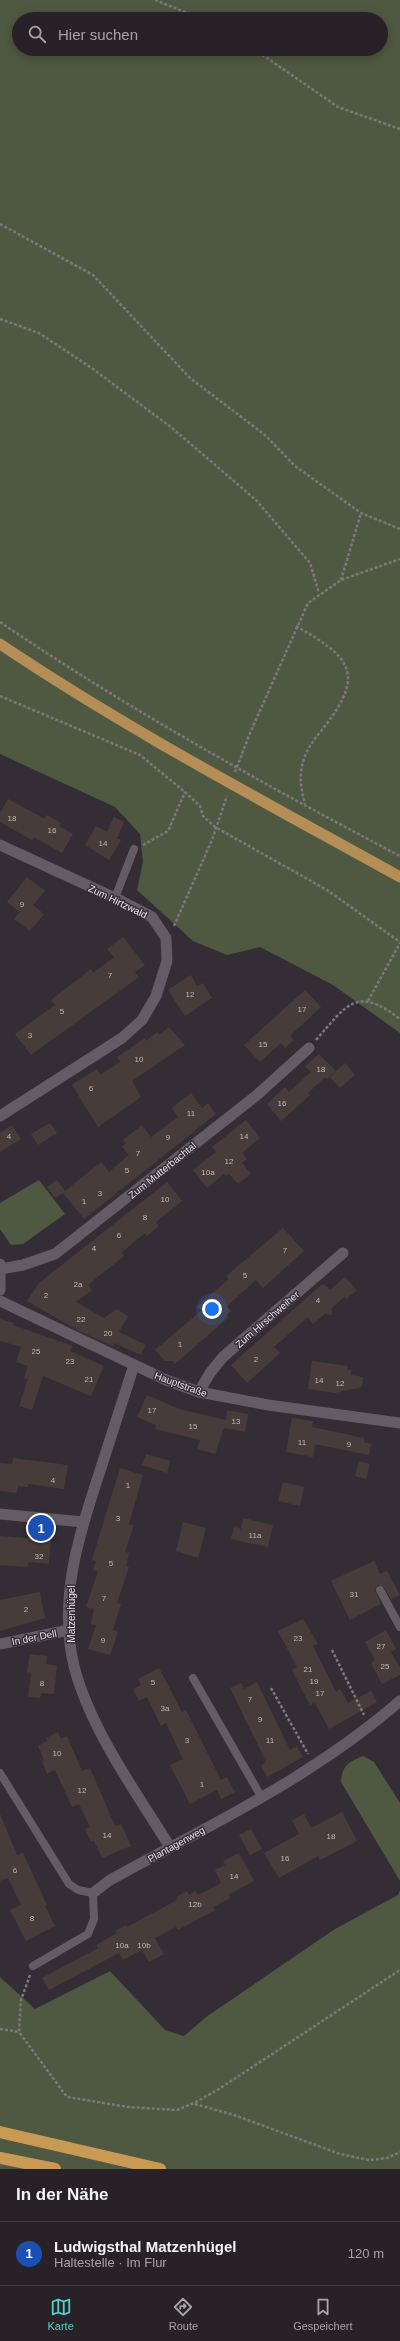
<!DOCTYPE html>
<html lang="de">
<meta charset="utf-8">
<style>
body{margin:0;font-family:Arial,sans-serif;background:#342f34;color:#f1f3f6}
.you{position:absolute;left:212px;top:1309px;width:14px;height:14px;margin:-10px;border:3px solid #fff;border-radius:50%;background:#1a73e8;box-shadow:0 0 0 6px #1a73e833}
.badge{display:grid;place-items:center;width:26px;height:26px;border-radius:50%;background:#53cdc9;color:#fff;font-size:13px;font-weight:700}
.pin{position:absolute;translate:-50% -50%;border:2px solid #fff;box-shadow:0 1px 4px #0006}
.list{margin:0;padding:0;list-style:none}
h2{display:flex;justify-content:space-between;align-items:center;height:52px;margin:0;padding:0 16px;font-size:17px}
h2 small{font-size:13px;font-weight:400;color:#a5a4a8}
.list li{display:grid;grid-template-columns:26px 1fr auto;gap:12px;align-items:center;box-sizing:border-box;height:64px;padding:0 16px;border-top:1px solid #443f45}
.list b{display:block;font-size:15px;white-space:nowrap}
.list p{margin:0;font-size:13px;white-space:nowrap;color:#a5a4a8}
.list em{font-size:13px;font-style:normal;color:#a5a4a8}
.icon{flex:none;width:22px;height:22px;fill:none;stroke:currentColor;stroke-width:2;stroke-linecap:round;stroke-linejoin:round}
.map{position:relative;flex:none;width:400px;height:2169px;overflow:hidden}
.search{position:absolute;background:#282228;box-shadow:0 2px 10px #0003;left:12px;right:12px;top:12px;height:44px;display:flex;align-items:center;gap:10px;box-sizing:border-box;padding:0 14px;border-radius:22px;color:#a5a4a8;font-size:15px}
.sheet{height:116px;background:#282228}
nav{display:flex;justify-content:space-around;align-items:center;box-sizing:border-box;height:56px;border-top:1px solid #443f45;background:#282228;font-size:11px;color:#a5a4a8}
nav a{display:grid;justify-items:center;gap:2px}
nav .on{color:#53cdc9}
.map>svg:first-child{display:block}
.green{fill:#4f5841;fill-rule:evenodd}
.building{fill:#483c3a}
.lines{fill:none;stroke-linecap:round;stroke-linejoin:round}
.path{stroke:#7e777e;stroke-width:2.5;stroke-dasharray:3 2;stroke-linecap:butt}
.service{stroke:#645b64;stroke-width:8}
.minor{stroke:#645b64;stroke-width:11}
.trunk{stroke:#b58e57;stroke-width:11}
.motorway{stroke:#c99a54;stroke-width:12}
.labels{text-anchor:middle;stroke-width:3;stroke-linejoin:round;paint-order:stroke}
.number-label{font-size:8px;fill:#bfb8bc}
.street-label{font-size:10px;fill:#e7e2e7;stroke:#352d35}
</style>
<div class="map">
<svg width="400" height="2169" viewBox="0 0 400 2169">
<rect width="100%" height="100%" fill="#352d35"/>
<g class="green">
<path d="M0 0H400V1033L333 985 260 947 227 955 193 941 137 890 143 862 140 834 115 807 0 754ZM19 19H381V49H19Z"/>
<polygon points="39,1180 65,1214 23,1244 11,1245 0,1229 0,1203"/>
<path d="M363 1756 374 1762 400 1803V1881L341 1782C342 1765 349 1762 363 1756Z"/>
<polygon points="400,1890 400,2169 0,2169 0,1977 35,2009 110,1971 165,2030 184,2036 206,2017 335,1929 398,1895"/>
</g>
<g class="building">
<polygon points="8,799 45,819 47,815 61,823 59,826 73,834 62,853 34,837 32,840 0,822 0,813"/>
<polygon points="114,817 124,822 117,838 121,840 109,860 85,845 96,826 107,832"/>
<polygon points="27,877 45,891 33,905 44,914 30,931 14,919 20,912 7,902"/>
<polygon points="123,937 145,965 135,972 139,977 31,1055 15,1034 55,1005 51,1000 91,969 93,973 114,957 107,949"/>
<polygon points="191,975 197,986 203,983 212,998 185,1016 168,990"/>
<polygon points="305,990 321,1007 290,1036 294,1040 285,1048 281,1043 260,1062 244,1045"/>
<polygon points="169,1027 185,1045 132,1081 141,1097 98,1127 72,1085 97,1069 100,1075 120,1062 117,1057 145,1038 146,1041 157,1032 159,1035"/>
<polygon points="319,1054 336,1071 327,1079 325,1077 308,1093 310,1095 281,1121 267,1104 285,1087 289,1092 311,1072 305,1066"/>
<polygon points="345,1063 355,1075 340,1088 330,1077"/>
<polygon points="191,1093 202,1108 208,1103 216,1114 84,1219 63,1193 55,1198 47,1187 57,1180 65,1191 101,1162 109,1172 129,1155 122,1147 126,1143 123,1140 142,1125 151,1137 178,1117 172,1108"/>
<polygon points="246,1120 260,1138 242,1153 247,1159 242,1163 251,1174 238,1184 229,1174 226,1176 224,1174 207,1188 193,1170 216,1152 212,1147"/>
<polygon points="50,1123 57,1133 38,1145 31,1134"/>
<polygon points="12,1125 21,1139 0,1152 0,1133"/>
<polygon points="167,1182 182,1201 156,1222 159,1226 147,1236 145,1233 122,1252 124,1256 88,1285 92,1290 76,1302 104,1318 116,1309 128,1316 119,1332 146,1345 141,1355 114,1343 113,1346 81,1332 27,1301 39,1283"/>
<polygon points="283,1228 304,1251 263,1288 256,1280 227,1306 231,1311 227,1315 229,1317 175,1364 173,1361 165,1361 155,1350 201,1311 197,1306 229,1279 226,1276"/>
<polygon points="345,1277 357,1290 346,1299 344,1297 332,1308 332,1315 325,1314 313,1324 308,1317 274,1347 280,1353 247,1383 231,1365 320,1286 324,1284 330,1290"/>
<polygon points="0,1319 14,1323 13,1325 73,1346 70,1351 104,1366 91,1396 43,1376 32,1410 19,1406 28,1379 24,1378 28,1366 16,1362 21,1347 0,1341"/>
<polygon points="312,1361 348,1366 347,1370 351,1370 351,1375 363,1377 362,1387 335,1393 308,1389"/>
<polygon points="147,1395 179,1409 226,1420 227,1410 248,1414 245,1432 224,1428 225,1425 215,1454 197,1449 200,1440 155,1429 156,1425 137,1417"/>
<polygon points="292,1418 313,1421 312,1427 364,1438 364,1442 371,1444 369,1455 315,1444 313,1457 286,1452"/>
<polygon points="146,1454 170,1461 167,1473 142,1465"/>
<polygon points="13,1458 68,1465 64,1489 28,1484 28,1487 18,1486 17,1493 0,1491 0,1463 12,1464"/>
<polygon points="359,1461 370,1464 366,1479 355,1476"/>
<polygon points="120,1468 143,1475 129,1524 134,1525 125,1552 129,1553 126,1566 129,1567 117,1603 121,1604 113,1630 118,1632 110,1655 88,1649 96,1625 91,1624 94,1609 86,1607 98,1571 93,1570 96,1561 92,1560"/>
<polygon points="283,1482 304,1487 300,1506 278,1501"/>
<polygon points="243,1518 273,1525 268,1547 231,1539 234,1527 241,1529"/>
<polygon points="183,1522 206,1528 198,1558 176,1551"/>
<polygon points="0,1536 51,1540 49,1564 28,1562 28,1567 0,1565"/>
<polygon points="374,1561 380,1574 387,1571 400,1595 391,1599 383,1586 378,1585 375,1590 381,1604 350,1620 331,1581"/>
<polygon points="40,1592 45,1618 0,1631 0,1600"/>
<polygon points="303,1619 318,1644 313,1646 336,1692 340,1689 348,1703 371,1691 377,1702 329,1729 315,1703 310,1705 302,1690 292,1670 297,1667 278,1631"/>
<polygon points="386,1630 396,1649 391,1652 400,1668 400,1675 382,1684 371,1663 375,1660 365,1642"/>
<polygon points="30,1654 47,1656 46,1664 57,1666 54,1694 41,1693 40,1698 28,1697 31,1673 27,1672"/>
<polygon points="159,1668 182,1712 186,1710 221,1780 227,1777 235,1792 221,1799 217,1790 190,1804 170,1765 183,1759 166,1723 161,1726 147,1697 139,1701 133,1689 141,1685 138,1679"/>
<polygon points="257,1682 290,1750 297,1746 303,1757 267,1777 261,1766 266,1762 230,1688 241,1683 244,1689"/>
<polygon points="58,1732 61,1739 67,1736 82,1771 90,1768 115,1826 121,1824 131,1846 102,1858 94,1841 91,1842 85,1829 90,1827 79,1804 72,1807 55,1770 47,1774 42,1761 44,1760 38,1746 47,1741 46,1738"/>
<polygon points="342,1812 357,1841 320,1860 318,1856 279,1878 264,1853 299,1834 292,1820 304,1814 311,1828"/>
<polygon points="0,1814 17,1855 23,1853 47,1905 45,1906 55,1926 26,1941 10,1910 21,1905 8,1878 0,1881"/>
<polygon points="251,1829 262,1849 250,1855 239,1835"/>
<polygon points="239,1853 254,1881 228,1895 230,1898 213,1907 215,1910 178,1930 176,1927 155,1938 164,1954 149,1962 142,1950 123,1960 119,1953 49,1990 42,1978 98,1948 96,1945 117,1933 115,1931 126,1925 127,1927 177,1900 176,1897 187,1891 189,1895 195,1891 198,1895 221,1883 215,1870 225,1865 223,1861"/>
</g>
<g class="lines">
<g class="path">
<polyline points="155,0 202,19"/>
<polyline points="254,49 338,107 400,129"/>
<polyline points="0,224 93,275 190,378 265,435 295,466 361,513 400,529"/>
<polyline points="0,319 39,333 93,369 172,428 256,500 310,563 319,593"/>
<polyline points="341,580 361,513"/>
<path d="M0 622C128 709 263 784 400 856"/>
<path d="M296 626C348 656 367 672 325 726 317 736 306 749 303 762 299 776 301 790 305 804"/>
<polyline points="0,696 140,755 185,792 200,806 203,816 215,827 327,890 400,942"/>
<polyline points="235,772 250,733 308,603 341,580 400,559"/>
<polyline points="143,845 168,831 185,792"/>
<polyline points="174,926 212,840 227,796"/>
<polyline points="368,1001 400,943"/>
<path d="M316 1040C347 1005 356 985 400 1019"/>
<polyline points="332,1650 364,1715"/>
<polyline points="271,1688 308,1754"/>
<polyline points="30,1975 21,2000 19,2032 67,2097 128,2107 177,2110 194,2103 219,2089 400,1970"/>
<polyline points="0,2029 19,2032"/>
<polyline points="195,2104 234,2115 340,2154 369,2160 387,2158 400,2152"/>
</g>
<g class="service">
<polyline points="115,898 134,849"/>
<polyline points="380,1590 400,1627"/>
<polyline points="193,1678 262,1798"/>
<polyline points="0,1773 69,1884 78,1890 93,1893 94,1919 88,1934 33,1966"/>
</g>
<g class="minor">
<polyline points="0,845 115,898 152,917 166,938 167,961 156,996 142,1020 122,1038 0,1116"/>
<polyline points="0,1264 0,1290"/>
<polyline points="1,1269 23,1265 55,1254 257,1095 309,1048"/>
<polyline points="0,1301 166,1380 199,1392 268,1405 400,1423"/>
<path d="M134 1365C123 1400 111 1436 100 1471 79 1534 58 1599 74 1666 90 1729 136 1792 170 1847"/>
<polyline points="199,1392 210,1373 223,1357 343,1253"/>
<polyline points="0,1514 83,1522"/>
<polyline points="0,1644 69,1630"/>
<path d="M93 1893 110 1880C210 1825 313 1777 400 1701"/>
</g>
<path class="trunk" d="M0 644C128 730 265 802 400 877"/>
<g class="motorway">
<polyline points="0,2132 160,2169"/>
<polyline points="0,2158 55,2169"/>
</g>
</g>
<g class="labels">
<g class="number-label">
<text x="12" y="821">18</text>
<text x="52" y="833">16</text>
<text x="103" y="846">14</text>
<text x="22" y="907">9</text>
<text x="110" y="978">7</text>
<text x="190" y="997">12</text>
<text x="302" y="1012">17</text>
<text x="62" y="1014">5</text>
<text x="30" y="1038">3</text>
<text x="263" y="1047">15</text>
<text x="139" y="1062">10</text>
<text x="321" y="1072">18</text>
<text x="91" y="1091">6</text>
<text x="282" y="1106">16</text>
<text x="191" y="1116">11</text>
<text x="9" y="1139">4</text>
<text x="244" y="1139">14</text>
<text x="168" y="1140">9</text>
<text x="138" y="1156">7</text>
<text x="229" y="1164">12</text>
<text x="127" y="1173">5</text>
<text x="208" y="1175">10a</text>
<text x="100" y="1196">3</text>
<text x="165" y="1202">10</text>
<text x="84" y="1204">1</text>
<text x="145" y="1220">8</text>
<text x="119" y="1238">6</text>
<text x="94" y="1251">4</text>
<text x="285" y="1253">7</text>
<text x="245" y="1278">5</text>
<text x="78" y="1287">2a</text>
<text x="46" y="1298">2</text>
<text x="318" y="1303">4</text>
<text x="81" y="1322">22</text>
<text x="108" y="1336">20</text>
<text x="180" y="1347">1</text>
<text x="36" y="1354">25</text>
<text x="256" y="1362">2</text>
<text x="70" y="1364">23</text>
<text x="89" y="1382">21</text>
<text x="319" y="1383">14</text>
<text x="340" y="1386">12</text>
<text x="152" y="1413">17</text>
<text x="236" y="1424">13</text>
<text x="193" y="1429">15</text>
<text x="302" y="1445">11</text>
<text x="349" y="1447">9</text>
<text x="53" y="1483">4</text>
<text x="128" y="1488">1</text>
<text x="118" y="1521">3</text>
<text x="255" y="1538">11a</text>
<text x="39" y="1559">32</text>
<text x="111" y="1566">5</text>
<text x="354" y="1597">31</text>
<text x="104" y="1601">7</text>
<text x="26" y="1612">2</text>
<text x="298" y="1641">23</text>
<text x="103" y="1643">9</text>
<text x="381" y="1649">27</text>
<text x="385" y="1669">25</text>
<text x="308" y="1672">21</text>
<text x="314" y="1684">19</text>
<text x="153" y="1685">5</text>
<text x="42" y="1686">8</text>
<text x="320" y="1696">17</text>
<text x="250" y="1702">7</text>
<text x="165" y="1711">3a</text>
<text x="260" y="1722">9</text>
<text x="187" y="1743">3</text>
<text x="270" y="1743">11</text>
<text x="57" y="1756">10</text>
<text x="202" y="1787">1</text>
<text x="82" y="1793">12</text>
<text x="107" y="1838">14</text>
<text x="331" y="1839">18</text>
<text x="285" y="1861">16</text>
<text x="15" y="1873">6</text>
<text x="234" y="1879">14</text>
<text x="195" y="1907">12b</text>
<text x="32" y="1921">8</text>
<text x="122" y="1948">10a</text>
<text x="144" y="1948">10b</text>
</g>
<g class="street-label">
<text transform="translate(118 901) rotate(26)" y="4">Zum Hirtzwald</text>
<text transform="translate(162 1170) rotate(-39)" y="4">Zum Mutterbachtal</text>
<text transform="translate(267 1319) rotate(-41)" y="4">Zum Hirschweiher</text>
<text transform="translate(181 1384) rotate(20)" y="4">Hauptstraße</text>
<text transform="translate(71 1614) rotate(-90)" y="4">Matzenhügel</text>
<text transform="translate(34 1637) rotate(-11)" y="4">In der Dell</text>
<text transform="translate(176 1844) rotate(-29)" y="4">Plantagenweg</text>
</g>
</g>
</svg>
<div class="you"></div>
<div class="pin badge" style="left:41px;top:1528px;background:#1a4fb4">1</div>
<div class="search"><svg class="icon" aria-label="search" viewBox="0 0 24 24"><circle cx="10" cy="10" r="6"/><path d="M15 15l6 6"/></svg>Hier suchen</div>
</div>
<section class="sheet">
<h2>In der Nähe<small></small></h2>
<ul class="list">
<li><span class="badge" style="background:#1a4fb4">1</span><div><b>Ludwigsthal Matzenhügel</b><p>Haltestelle · Im Flur</p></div><em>120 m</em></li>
</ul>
</section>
<nav>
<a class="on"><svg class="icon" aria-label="map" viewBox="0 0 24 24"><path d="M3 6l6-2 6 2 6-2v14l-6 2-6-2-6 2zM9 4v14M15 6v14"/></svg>Karte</a>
<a><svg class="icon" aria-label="directions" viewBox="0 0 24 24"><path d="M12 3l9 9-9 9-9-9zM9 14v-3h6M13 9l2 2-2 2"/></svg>Route</a>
<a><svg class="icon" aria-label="saved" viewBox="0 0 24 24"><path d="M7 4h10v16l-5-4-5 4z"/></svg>Gespeichert</a>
</nav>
